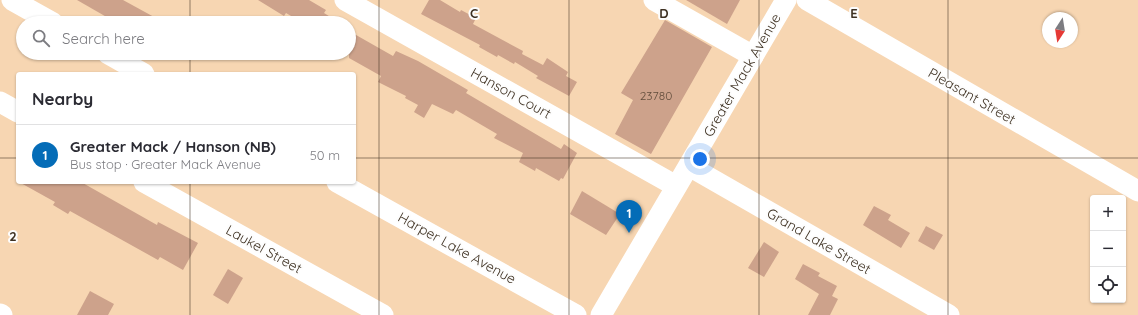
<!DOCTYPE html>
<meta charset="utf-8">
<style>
body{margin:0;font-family:Quicksand,sans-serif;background:#f7f7f7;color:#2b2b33}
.controls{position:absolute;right:12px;bottom:12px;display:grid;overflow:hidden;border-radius:4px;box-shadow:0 1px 3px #0004}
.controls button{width:36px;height:36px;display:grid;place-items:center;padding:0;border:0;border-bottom:1px solid #e1e1e2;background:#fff;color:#2b2b33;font:20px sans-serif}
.compass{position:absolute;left:1042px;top:12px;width:36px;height:36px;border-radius:50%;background:#fff;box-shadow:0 1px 3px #0004;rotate:192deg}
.you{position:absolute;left:700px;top:159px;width:14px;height:14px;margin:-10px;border:3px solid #fff;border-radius:50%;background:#1a73e8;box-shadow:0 0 0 6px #1a73e833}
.badge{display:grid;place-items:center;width:26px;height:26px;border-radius:50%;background:#046cb7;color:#fff;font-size:13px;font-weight:700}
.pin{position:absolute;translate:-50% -33px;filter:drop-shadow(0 1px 2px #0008)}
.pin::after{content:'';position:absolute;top:21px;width:14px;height:12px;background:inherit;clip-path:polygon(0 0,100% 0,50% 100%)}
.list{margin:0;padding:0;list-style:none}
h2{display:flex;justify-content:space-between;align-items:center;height:52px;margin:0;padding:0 16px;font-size:17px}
h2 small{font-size:13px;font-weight:400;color:#7c7c81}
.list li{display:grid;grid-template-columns:26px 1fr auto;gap:12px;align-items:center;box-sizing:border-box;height:60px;padding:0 16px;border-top:1px solid #e1e1e2}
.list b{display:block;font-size:15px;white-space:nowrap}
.list p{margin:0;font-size:13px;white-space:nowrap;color:#7c7c81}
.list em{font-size:13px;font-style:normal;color:#7c7c81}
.icon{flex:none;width:22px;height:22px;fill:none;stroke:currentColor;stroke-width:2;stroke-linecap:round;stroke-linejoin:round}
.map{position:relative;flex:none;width:1138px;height:315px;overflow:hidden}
.search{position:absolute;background:#fff;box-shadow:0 1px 3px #0004;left:16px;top:16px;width:340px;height:44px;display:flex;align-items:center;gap:10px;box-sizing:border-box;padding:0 14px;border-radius:22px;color:#7c7c81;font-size:15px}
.panel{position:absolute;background:#fff;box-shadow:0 1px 3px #0004;left:16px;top:72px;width:340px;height:112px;border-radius:4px}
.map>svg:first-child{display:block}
.building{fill:#cda28b}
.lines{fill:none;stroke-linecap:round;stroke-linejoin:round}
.minor{stroke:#fff;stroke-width:21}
.grid{fill:none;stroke:#3e3122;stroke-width:1;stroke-opacity:0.55}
.labels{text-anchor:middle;stroke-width:4;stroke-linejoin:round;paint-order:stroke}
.number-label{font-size:12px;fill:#624d3c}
.street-label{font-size:14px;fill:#3e3122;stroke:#fdfdfd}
.grid-label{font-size:13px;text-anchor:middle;font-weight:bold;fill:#3e3122;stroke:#fdfdfd;stroke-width:4;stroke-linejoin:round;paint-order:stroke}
</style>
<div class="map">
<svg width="1138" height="315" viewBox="0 0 1138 315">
<rect width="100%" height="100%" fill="#f7d6b2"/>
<g class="building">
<polygon points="77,0 123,0 165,23 117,23"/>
<polygon points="258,0 309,0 326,10 324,13 340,23 303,23 286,13 284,16"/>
<polygon points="429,0 440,0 460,12 461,10 476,18 473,24 523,51 522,54 543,65 547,58 568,72 566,76 577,82 569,96 536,78 538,76 515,62 514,64 498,55 497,57 479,47 480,45 421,14"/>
<polygon points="686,0 740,0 727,24"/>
<polygon points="665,20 712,47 651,154 615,134 633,100 621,93"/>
<polygon points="349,31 393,56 396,51 418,61 468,90 466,93 561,149 564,144 577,153 563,179 561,178 559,181 536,168 535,171 519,162 523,153 494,138 497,134 456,110 453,114 432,104 424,118 414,112 418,105 405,98 406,96 378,82 381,76 349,58"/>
<polygon points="19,182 81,182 157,225 158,222 198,243 183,270 160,257 158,260 70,211 68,214 53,205 55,202"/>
<polygon points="582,191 620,214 606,235 570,214"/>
<polygon points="874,206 891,215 888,220 910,233 901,248 863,225"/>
<polygon points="926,226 943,235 934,250 918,241"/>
<polygon points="764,242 779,252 764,277 748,268"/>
<polygon points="803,264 820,273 818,276 837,286 832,296 838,299 830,315 808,315 819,294 795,279"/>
<polygon points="228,269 243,278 228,304 213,295"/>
<polygon points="90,291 114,304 108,315 77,315"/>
</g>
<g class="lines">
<g class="minor">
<polyline points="12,0 53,23"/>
<polyline points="345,0 676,186"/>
<polyline points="654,0 753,56"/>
<polyline points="807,0 1138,191"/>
<polyline points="107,53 144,74"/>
<polyline points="0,102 18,112"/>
<polyline points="689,166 949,315"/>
<polyline points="144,182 383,315"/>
<polyline points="337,182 576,315"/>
<polyline points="0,314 2,315"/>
<polyline points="601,315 786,0"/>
</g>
</g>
<path class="grid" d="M190 0V23M379 0V315M569 0V315M759 0V315M948 0V315M190 53V74M0 158H18M354 158H1138M190 182V315"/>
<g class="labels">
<g class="number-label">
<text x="656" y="100">23780</text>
</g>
<g class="street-label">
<text transform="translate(742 75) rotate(-60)" y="5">Greater Mack Avenue</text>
<text transform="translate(511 93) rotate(29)" y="5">Hanson Court</text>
<text transform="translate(972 96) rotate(30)" y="5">Pleasant Street</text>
<text transform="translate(819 241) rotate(30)" y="5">Grand Lake Street</text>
<text transform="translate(457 248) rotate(29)" y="5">Harper Lake Avenue</text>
<text transform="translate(264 249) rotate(29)" y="5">Laukel Street</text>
</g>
</g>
<g class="grid-label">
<text x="474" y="18">C</text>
<text x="664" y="18">D</text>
<text x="854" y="18">E</text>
<text x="13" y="241">2</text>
</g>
</svg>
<div class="controls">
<button>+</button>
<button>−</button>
<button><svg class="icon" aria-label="locate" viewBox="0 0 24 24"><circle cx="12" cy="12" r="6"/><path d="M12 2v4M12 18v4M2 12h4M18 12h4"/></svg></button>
</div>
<svg class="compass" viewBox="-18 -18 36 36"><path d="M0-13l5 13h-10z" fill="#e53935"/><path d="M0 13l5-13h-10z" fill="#7c7c81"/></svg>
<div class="you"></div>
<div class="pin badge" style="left:629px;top:233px">1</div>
<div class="search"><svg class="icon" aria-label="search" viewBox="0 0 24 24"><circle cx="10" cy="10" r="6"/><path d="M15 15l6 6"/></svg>Search here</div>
<section class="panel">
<h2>Nearby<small></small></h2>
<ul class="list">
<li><span class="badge">1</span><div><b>Greater Mack / Hanson (NB)</b><p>Bus stop · Greater Mack Avenue</p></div><em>50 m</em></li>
</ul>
</section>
</div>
